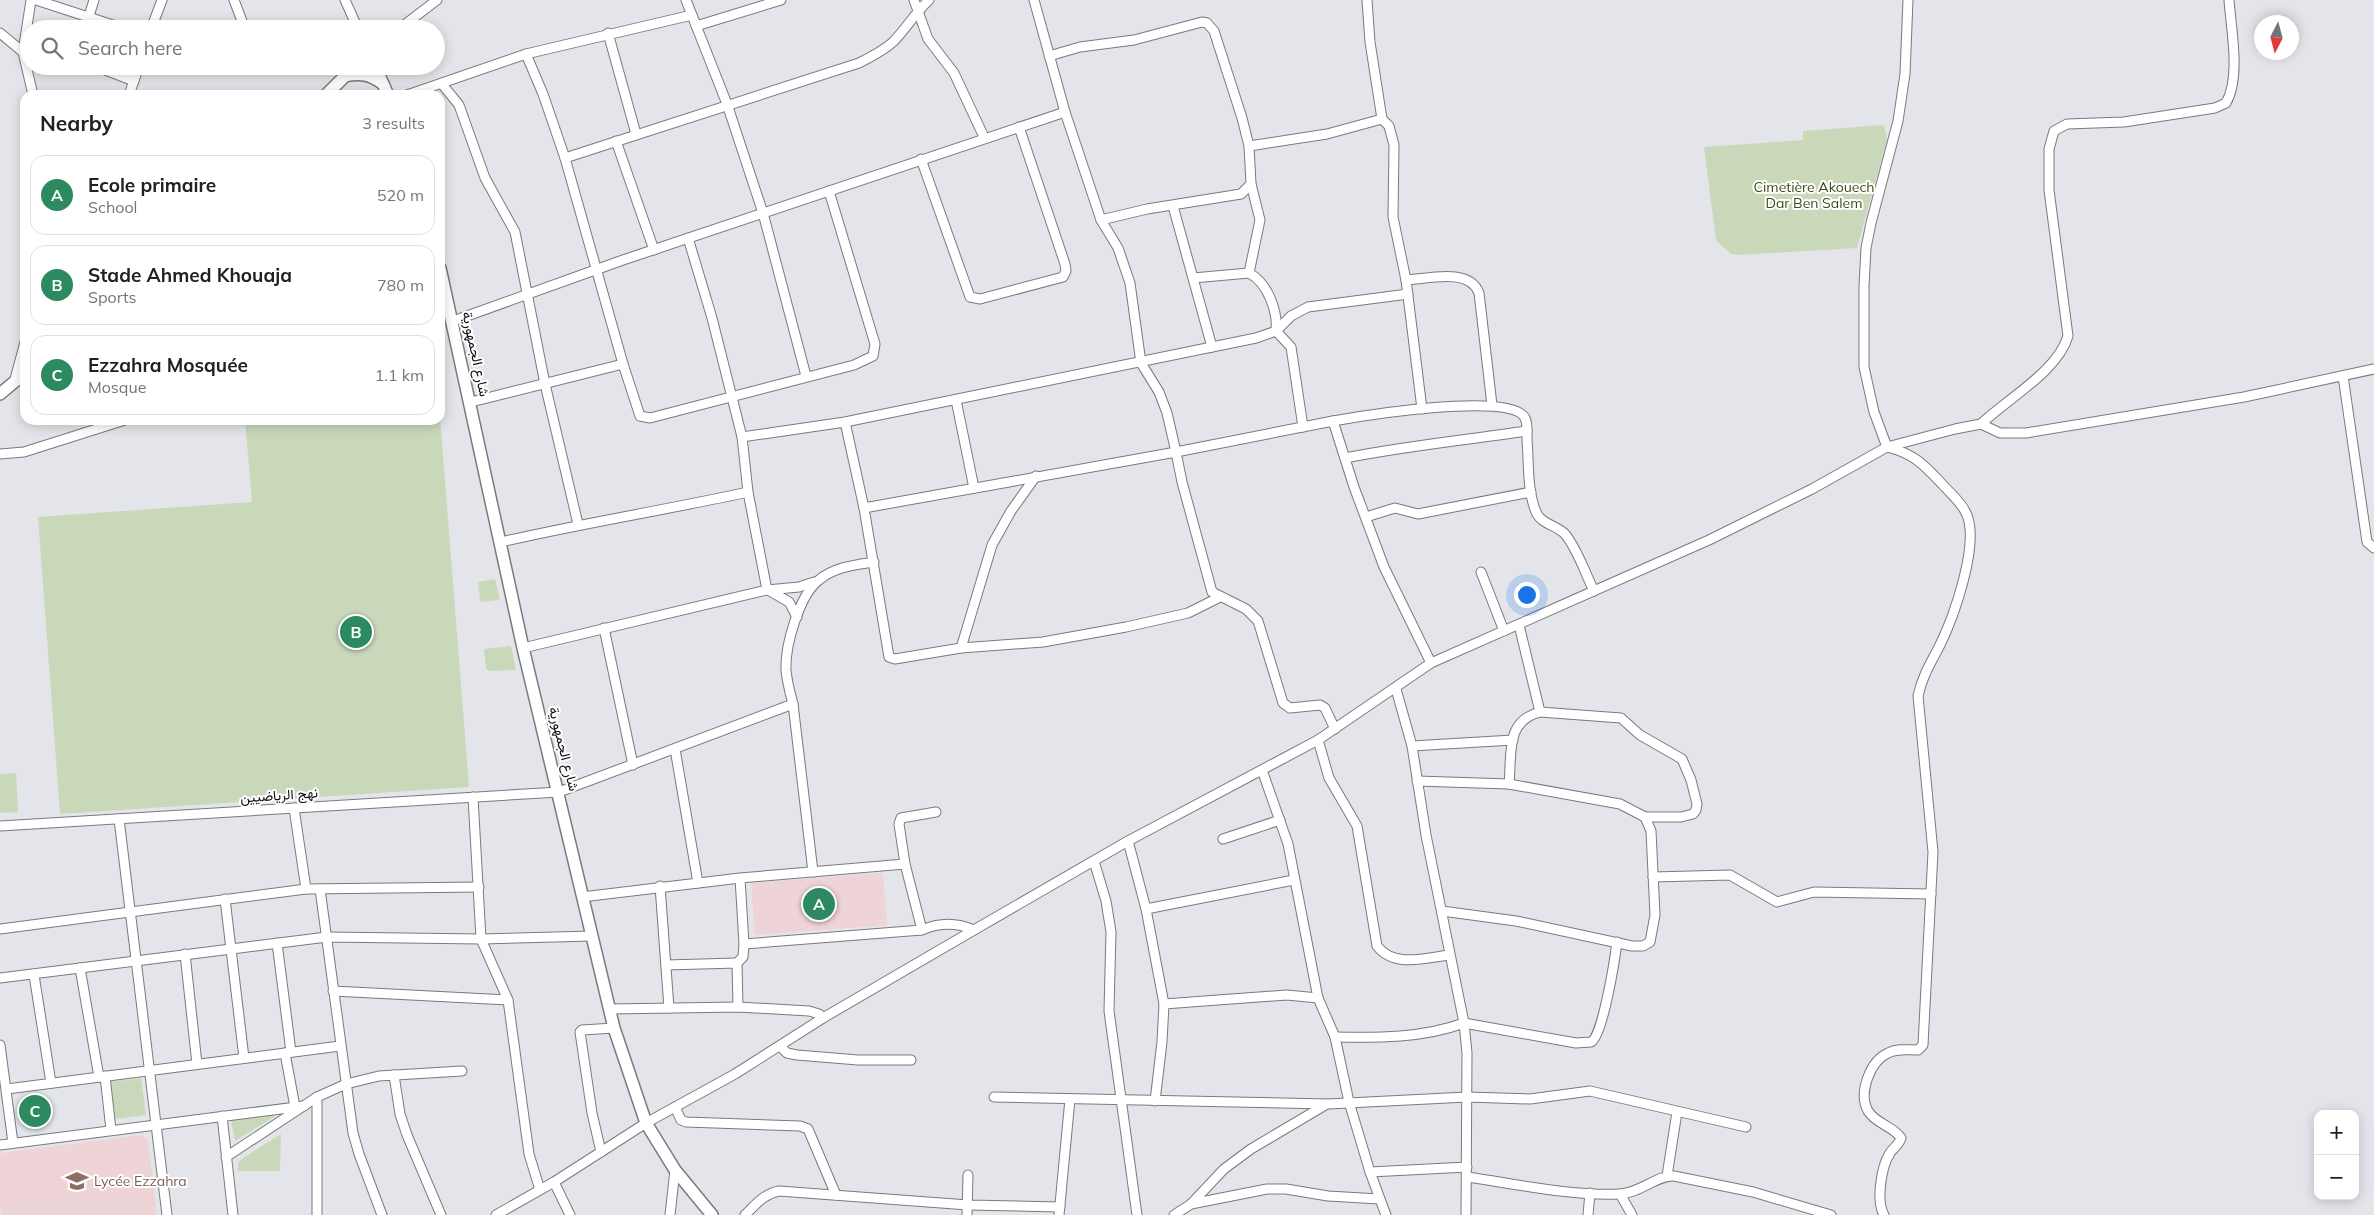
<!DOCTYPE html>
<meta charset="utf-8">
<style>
body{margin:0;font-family:Mulish,Vazirmatn,sans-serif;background:#f2f2f2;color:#202124}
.controls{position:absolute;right:15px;bottom:15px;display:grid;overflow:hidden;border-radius:10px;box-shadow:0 2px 12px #0003}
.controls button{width:45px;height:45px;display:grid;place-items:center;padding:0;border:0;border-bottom:1px solid #e0e0e0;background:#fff;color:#202124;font:25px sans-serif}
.compass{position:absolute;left:2254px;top:15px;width:45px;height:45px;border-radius:50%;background:#fff;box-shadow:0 2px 12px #0003;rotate:186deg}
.you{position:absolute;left:1526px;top:594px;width:18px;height:18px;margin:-12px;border:4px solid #fff;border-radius:50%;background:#1a73e8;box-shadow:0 0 0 8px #1a73e833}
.badge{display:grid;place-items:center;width:32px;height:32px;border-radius:50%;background:#2c8960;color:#fff;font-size:16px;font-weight:700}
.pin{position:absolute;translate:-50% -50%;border:2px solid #fff;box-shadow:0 1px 5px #0006}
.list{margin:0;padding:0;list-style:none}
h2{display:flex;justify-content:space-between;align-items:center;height:65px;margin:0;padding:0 20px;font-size:21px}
h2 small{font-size:16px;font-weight:400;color:#757577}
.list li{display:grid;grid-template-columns:32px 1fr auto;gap:15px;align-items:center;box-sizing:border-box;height:80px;margin:0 10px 10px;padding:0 10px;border:1px solid #e0e0e0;border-radius:15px}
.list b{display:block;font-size:19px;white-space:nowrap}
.list p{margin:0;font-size:16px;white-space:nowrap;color:#757577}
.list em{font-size:16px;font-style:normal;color:#757577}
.icon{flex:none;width:28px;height:28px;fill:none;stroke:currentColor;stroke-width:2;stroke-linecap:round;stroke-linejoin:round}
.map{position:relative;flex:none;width:2374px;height:1215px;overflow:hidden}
.search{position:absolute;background:#fff;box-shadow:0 2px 12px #0003;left:20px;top:20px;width:425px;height:55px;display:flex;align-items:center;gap:12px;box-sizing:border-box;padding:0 18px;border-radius:28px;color:#757577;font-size:19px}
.panel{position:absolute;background:#fff;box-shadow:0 2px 12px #0003;left:20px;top:90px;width:425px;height:335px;border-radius:15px}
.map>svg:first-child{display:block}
.industrial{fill:#efd4d7}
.green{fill:#cad8ba}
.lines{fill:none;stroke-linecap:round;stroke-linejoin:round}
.street-casing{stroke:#797a7f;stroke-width:11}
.secondary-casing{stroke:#797a7f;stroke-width:14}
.street{stroke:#fff;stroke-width:9}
.secondary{stroke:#fff;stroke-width:11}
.labels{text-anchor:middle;stroke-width:4;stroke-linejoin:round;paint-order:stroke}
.park-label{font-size:14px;fill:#394d1b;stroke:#fff}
.street-label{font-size:14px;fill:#111113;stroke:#fff}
.education-label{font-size:14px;fill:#785e54;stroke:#fff;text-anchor:start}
</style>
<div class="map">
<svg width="2374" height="1215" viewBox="0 0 2374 1215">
<rect width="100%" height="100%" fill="#e4e5ea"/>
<g class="industrial">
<polygon points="883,873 887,925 755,935 751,883"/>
<polygon points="142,1135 148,1140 157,1215 2,1215 0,1210 0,1153"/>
</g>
<g class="green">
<polygon points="1884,125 1887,140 1857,248 1739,255 1731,254 1716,240 1704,147 1803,140 1803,131"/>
<polygon points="440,417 469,787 60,814 38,517 252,502 245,420 440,420"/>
<polygon points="495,579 500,600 480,602 478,582"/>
<polygon points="511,646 516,670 489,671 486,669 484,649"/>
<polygon points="16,773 18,812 0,813 0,774"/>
<polygon points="141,1078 146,1115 115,1119 110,1082"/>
<polygon points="274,1114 274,1117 235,1141 231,1120"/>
<polygon points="281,1134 280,1171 238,1171 238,1163 243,1158"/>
</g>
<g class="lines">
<defs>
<g id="street">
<polyline points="31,0 23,52 33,95"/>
<polyline points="36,0 125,29"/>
<polyline points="234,0 245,29"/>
<polyline points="345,0 358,29"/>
<polyline points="686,0 727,104 763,213 806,376"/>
<polyline points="914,0 928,39 954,73 984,137"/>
<polyline points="1367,0 1370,42 1382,119"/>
<polyline points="89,16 94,0"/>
<polyline points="696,26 781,0"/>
<polyline points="151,29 162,0"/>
<polyline points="399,29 437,0"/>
<polyline points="0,33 23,52"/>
<polyline points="608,33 636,134"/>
<polyline points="526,54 543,94 565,158 623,364 640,416 650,418 854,365 873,356 875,344 829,191"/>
<polyline points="1049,56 1080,47 1134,40 1202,22 1207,23 1214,31 1242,118 1249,146 1251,184 1241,194 1147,209 1101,220"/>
<polyline points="95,66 134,81"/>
<polyline points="260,66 260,67"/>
<polyline points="442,84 459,105 485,178 515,232 545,384 578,524"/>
<polyline points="129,95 139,66"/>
<polyline points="407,95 526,54 692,15"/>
<polyline points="616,141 654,250"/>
<polyline points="1249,146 1327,134 1382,119 1389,126 1394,145 1393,217 1406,280 1422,409"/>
<path d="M565 158 859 63C871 57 883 51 893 42 906 29 915 13 929 0"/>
<polyline points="921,159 970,297 980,299 1063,277 1066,271 1065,264 1019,127"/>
<path d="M1251 184 1260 220 1249 273C1268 283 1278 312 1276 331L1291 347 1303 427"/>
<polyline points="1173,206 1212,347"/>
<polyline points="1193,278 1249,273"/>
<path d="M1406 280C1428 279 1469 267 1479 293L1492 405"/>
<polyline points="453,321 623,260 1065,112"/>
<polyline points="2343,376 2367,542 2374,548"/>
<polyline points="14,383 25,342"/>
<polyline points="956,400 974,488"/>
<polyline points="471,402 623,364"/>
<path d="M1333 421C1361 416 1512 391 1525 418 1528 424 1527 433 1527 440 1529 463 1527 490 1536 512 1541 524 1556 525 1565 534 1578 550 1585 573 1594 591"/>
<polyline points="845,422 864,508 889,657 895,659 961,648 1043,642 1126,627 1188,613 1220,597"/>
<path d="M1981 424C2007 399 2058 371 2068 336L2049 190V149L2054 131 2067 124 2124 122 2215 108 2226 103C2241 77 2231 29 2229 0"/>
<polyline points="742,437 845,422 1256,338 1276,331 1291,316 1308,307 1408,294"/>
<polyline points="0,454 24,452 125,420"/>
<path d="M1345 458C1405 446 1466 440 1527 431"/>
<polyline points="864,508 1176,452 1167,413 1159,392 1141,363 1130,283 1118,248 1101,220 1065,112 1034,0"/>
<polyline points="1366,517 1395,508 1418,514 1531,492"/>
<path d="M501 542C583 523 666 510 748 492"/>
<polyline points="1481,572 1504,631"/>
<polyline points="767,590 799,587 814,582"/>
<polyline points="770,591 789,602 797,617"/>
<polyline points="604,628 633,765"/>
<polyline points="523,648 767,590 748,492 742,437 712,318 688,238"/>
<polyline points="961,648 992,545 1011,511 1036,476"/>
<polyline points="1396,689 1412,746 1426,835 1464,1023 1467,1053 1466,1215"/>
<polyline points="1540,712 1621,718 1640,735 1682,759 1691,780 1697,804 1696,810 1693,814 1681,817 1645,817"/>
<polyline points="1335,729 1325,708 1320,705 1290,708 1283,703 1258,621 1246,609 1212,592 1182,482 1176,452 1333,421 1354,487 1384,567 1431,663"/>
<path d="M1318 740 1329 778 1357 826 1377 946C1394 968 1425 958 1449 955"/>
<polyline points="1412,746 1513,740"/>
<polyline points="675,749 698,883"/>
<polyline points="1262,770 1288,844 1318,998 1335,1037 1349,1102 1370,1172 1386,1215"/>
<path d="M1417 781 1509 784C1512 753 1505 721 1540 712L1519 625"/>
<polyline points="473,797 481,939 508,1000 529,1154 540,1190"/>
<polyline points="294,808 306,889"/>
<polyline points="119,819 167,1215"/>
<polyline points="0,826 559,792 793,704"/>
<polyline points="1223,839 1280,820"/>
<polyline points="1128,841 1146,909 1164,1004 1162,1042 1155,1101"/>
<polyline points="1094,861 1106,901 1111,932 1109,1011 1137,1215"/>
<polyline points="905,864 899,824 901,818 936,812"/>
<path d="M813 872 793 704C790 693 787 682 786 670 785 646 799 595 819 580 834 567 855 565 874 562"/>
<polyline points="1653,877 1730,875 1777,902 1814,892 1931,894"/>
<polyline points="660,886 669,1008"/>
<polyline points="320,889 353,1133 359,1154 382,1215"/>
<polyline points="582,897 740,878 905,864 922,930 744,944 740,878"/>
<polyline points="225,899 244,1058"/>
<polyline points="1146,909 1294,880"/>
<polyline points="1442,911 1516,921 1632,946 1643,946 1650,942 1655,915 1651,831 1645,817 1620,804 1509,784"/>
<polyline points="0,929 306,889 479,887"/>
<path d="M922 930C940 922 956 922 974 930"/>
<polyline points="277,943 291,1052"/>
<polyline points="185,954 197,1064"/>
<polyline points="737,963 743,957 744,944"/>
<polyline points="666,965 737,963 738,1007"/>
<polyline points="80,968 99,1077"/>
<polyline points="34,975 51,1083"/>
<polyline points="0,978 327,937 481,939 592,936"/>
<polyline points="333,991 508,1000"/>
<polyline points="1164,1004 1287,995 1318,998"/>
<polyline points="610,1009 738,1007 809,1011 819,1014 823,1018"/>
<path d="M1335 1037C1378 1038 1423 1038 1464 1023L1576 1043 1591 1042C1603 1036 1615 958 1617 942"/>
<polyline points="0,1045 13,1143"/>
<polyline points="780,1046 787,1053 797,1055 858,1060 911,1060"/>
<polyline points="285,1053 295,1107"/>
<polyline points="394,1075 400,1114 407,1135 441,1215"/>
<polyline points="105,1076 111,1130"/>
<polyline points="7,1089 340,1046"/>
<polyline points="994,1097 1328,1104 1467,1097 1530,1099 1590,1091 1746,1127"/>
<polyline points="675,1107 681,1120 686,1122 800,1126 808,1129 836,1195"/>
<polyline points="222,1116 233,1215"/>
<polyline points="0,1145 304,1106"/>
<polyline points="601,1152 592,1113 580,1032 582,1030 614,1028"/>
<polyline points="226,1157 317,1097 346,1084 379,1076 462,1071"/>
<polyline points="1370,1172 1467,1167"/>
<polyline points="1667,1176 1677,1112"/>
<path d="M1467 1177C1517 1184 1569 1196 1620 1194 1640 1193 1657 1175 1674 1176L1753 1192 1831 1215"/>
<polyline points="554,1182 570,1215"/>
<polyline points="1620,1194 1632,1215"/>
<polyline points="1191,1204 1224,1169 1251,1149 1327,1104"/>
<polyline points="317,1215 317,1097"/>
<polyline points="496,1215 554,1182 646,1123 735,1074 823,1018 974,930 1128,841 1318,740 1431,663 1709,540 1812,489 1887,447 1955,429 1981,424 2000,433 2026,433 2244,397 2374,369"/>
<polyline points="670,1215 675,1170"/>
<path d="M745 1215C756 1204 764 1194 779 1191L968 1205 1060 1207"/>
<polyline points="967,1215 968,1175"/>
<polyline points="1059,1215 1070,1099"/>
<polyline points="1174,1215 1191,1204 1267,1189 1286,1189 1328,1196 1379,1199"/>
<polyline points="1588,1215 1590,1193"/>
<path d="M1884 1215C1876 1201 1881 1167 1890 1153 1893 1148 1899 1145 1901 1138 1893 1126 1876 1124 1868 1111 1858 1093 1870 1061 1888 1053 1897 1048 1909 1050 1918 1050L1923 1045 1933 852 1918 696C1922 677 1930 664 1939 647 1953 619 1982 540 1965 511 1960 501 1950 493 1943 485 1924 465 1915 454 1887 447L1874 412 1864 367V286L1866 248 1871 223 1898 121 1905 74 1908 0"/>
</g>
<g id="secondary">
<polyline points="375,66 388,95"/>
<path d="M344 76C361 73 370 74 383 84"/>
<polyline points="326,95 349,72"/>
<polyline points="440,268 523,648 614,1028 646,1123 675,1170 712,1215"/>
<polyline points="0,394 25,373"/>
</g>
</defs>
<use href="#street" class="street-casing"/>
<use href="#secondary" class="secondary-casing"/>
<use href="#street" class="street"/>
<use href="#secondary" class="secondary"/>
</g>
<defs>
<symbol id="school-bare" viewBox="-9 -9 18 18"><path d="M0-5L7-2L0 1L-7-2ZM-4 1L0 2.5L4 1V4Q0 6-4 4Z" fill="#8d6e63" stroke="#fff" stroke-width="2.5" paint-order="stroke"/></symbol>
</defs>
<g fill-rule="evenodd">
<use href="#school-bare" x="61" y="1165" width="32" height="32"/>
</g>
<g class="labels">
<g class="park-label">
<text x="1814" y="192">Cimetière Akouech<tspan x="1814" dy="16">Dar Ben Salem</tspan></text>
</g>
<g class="street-label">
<text transform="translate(476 354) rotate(78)" y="5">شارع الجمهورية</text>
<text transform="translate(564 749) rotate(76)" y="5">شارع الجمهورية</text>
<text transform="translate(279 795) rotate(-4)" y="5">نهج الرياضيين</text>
</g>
<g class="education-label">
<text x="94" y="1186">Lycée Ezzahra</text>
</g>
</g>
</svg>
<div class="controls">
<button>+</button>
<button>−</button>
</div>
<svg class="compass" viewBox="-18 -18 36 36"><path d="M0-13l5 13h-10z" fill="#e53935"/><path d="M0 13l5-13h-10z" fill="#757577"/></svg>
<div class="you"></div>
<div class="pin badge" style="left:819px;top:904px">A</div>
<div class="pin badge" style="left:356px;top:632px">B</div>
<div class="pin badge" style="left:35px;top:1111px">C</div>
<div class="search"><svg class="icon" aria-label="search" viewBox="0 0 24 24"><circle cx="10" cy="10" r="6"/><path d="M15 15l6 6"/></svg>Search here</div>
<section class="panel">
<h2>Nearby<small>3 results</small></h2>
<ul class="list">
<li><span class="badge">A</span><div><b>Ecole primaire</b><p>School</p></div><em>520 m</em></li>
<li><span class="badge">B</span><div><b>Stade Ahmed Khouaja</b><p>Sports</p></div><em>780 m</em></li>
<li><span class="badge">C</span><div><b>Ezzahra Mosquée</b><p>Mosque</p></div><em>1.1 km</em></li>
</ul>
</section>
</div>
